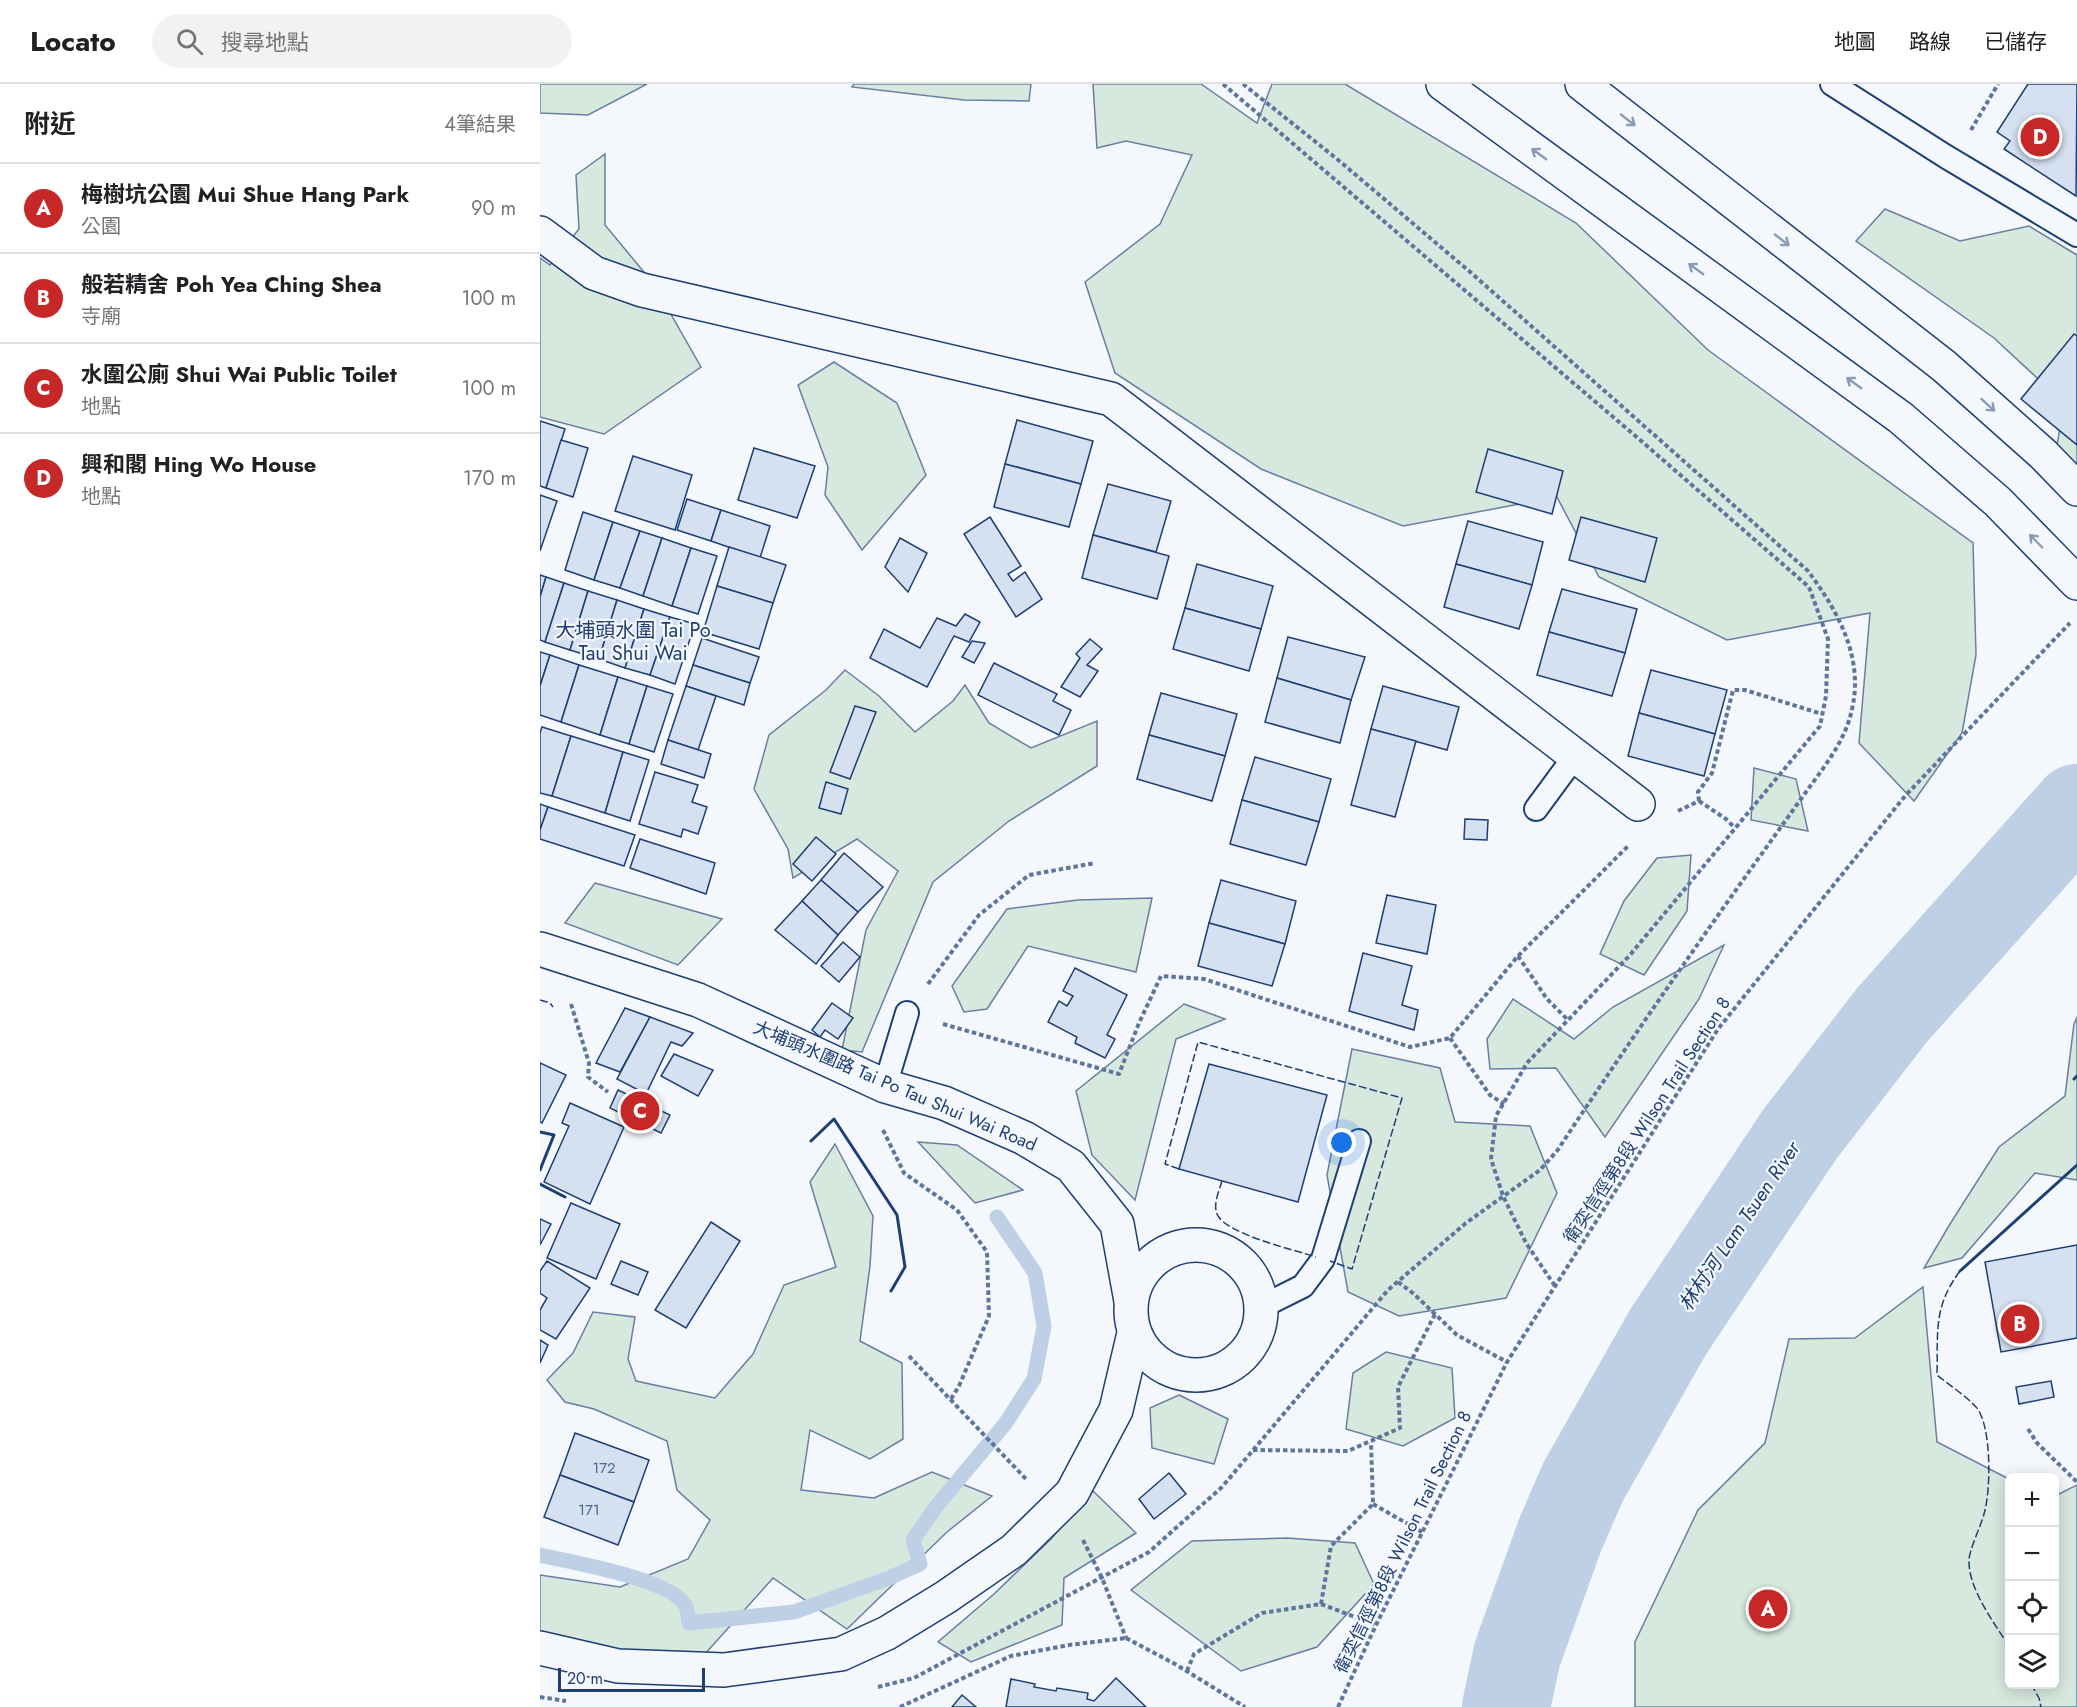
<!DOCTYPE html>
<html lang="zh-TW">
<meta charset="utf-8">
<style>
body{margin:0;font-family:Jost,"Noto Sans TC",sans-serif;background:#f2f2f2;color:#202124}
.controls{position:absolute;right:18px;bottom:18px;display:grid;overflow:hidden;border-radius:9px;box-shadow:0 3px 15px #0003}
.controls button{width:54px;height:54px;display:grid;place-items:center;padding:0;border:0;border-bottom:2px solid #e0e0e0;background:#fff;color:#202124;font:30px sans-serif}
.scale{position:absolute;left:18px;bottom:15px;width:147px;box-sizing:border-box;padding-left:6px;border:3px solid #1d3f73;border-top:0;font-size:16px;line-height:21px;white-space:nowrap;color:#1d3f73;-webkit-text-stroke:4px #f4f7fb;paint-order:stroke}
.you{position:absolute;left:802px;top:1059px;width:21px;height:21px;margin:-15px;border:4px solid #fff;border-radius:50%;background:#1a73e8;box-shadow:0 0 0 9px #1a73e833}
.badge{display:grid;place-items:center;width:39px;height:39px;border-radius:50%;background:#c62828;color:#fff;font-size:20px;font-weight:700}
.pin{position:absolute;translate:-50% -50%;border:3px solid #fff;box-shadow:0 2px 6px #0006}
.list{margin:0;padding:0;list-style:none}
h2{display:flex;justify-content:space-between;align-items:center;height:78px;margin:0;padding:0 24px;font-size:26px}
h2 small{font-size:20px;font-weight:400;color:#757577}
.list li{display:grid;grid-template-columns:39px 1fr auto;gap:18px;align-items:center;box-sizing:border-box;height:90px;padding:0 24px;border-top:2px solid #e0e0e0}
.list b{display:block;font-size:22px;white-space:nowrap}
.list p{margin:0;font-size:20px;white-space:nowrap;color:#757577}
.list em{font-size:20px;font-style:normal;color:#757577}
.icon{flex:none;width:33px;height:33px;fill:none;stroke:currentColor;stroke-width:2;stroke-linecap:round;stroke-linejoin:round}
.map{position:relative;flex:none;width:1537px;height:1623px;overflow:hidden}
header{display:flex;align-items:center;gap:36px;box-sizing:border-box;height:84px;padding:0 30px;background:#fff;border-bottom:2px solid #e0e0e0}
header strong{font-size:28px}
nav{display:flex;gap:33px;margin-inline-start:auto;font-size:21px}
.search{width:420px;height:54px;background:#f2f2f2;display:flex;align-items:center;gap:15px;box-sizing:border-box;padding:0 21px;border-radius:33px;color:#757577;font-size:22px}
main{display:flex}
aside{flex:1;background:#fff}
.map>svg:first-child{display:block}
.green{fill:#d7e8df;stroke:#687fa3;stroke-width:1.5}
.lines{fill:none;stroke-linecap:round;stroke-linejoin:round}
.stream{stroke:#bed0e5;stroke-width:15}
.river{stroke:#bed0e5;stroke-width:88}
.building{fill:#d5e0f0;stroke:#1d3f73;stroke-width:1.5}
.service-casing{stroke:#1d3f73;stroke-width:26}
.minor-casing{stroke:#1d3f73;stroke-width:36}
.motorway-casing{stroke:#1d3f73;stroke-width:36}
.path{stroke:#5e769c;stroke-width:4;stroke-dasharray:4.5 3;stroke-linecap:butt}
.service{stroke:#f4f7fb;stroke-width:22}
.minor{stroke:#f4f7fb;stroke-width:33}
.motorway{stroke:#f4f7fb;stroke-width:33}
.fence{stroke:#1d3f73;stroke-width:1.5;stroke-dasharray:8 3;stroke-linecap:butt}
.wall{stroke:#1d3f73;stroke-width:3}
.oneway{stroke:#889bb7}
.labels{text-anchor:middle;stroke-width:4.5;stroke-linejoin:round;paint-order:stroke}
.number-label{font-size:15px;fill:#4b6792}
.street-label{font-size:18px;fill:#1d3f73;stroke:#f4f7fb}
.neighbourhood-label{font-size:20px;fill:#1d3f73;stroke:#f4f7fb}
.water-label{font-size:20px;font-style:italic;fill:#1d3f73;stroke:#f4f7fb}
</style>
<header>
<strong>Locato</strong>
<div class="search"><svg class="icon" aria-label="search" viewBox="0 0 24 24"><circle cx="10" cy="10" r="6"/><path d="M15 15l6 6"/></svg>搜尋地點</div>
<nav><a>地圖</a><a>路線</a><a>已儲存</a></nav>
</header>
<main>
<aside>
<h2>附近<small>4筆結果</small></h2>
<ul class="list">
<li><span class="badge">A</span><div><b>梅樹坑公園 Mui Shue Hang Park</b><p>公園</p></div><em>90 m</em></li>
<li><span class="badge">B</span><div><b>般若精舍 Poh Yea Ching Shea</b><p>寺廟</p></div><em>100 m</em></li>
<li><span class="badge">C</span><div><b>水圍公廁 Shui Wai Public Toilet</b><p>地點</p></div><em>100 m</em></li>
<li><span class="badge">D</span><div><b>興和閣 Hing Wo House</b><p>地點</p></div><em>170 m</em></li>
</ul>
</aside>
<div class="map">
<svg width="1537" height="1623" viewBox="0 0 1537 1623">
<rect width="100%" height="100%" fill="#f4f7fb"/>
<g class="green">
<polygon points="0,0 107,0 48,31 0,29"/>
<polygon points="314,0 491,0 489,17 424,16 312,3"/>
<polygon points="553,0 661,0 717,39 732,0 805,0 1036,139 1168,266 1433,459 1436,571 1422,649 1374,717 1319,659 1330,529 1187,556 1059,493 1017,413 863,442 721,385 575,289 545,198 620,140 652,71 586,57 557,64"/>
<polygon points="65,70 65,141 113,199 161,283 64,350 0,333 0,174 10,181 39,145 36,91"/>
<polygon points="1345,125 1420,157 1489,142 1537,171 1537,401 1511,398 1524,319 1454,254 1316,157"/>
<polygon points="294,278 357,319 386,391 322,466 285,411 288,383 258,301"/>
<polygon points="305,586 339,612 375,648 413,617 425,601 449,639 491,664 557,637 557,682 469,737 393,798 322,968 302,966 326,846 358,787 317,755 253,794 248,765 214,705 229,651 286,606"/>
<polygon points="1214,684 1256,695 1268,747 1211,736"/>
<polygon points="1151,771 1147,827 1104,891 1060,870 1084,817 1117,774"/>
<polygon points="55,799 182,835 138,881 25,839"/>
<polygon points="612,814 596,888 488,862 447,925 424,928 412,902 467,825 538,816"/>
<polygon points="1184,861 1159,915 1065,1053 1016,984 950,985 947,955 973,915 1034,955 1073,923"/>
<polygon points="644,920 685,935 636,955 595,1116 552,1071 536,1007"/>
<polygon points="1537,933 1537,1096 1495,1089 1422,1174 1384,1184 1410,1140 1459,1063 1525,1012 1534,940"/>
<polygon points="812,965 900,984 915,1038 990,1042 1017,1109 966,1214 859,1232 808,1208 787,1091"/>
<polygon points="378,1058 417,1061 483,1106 435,1119"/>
<polygon points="295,1060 333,1132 330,1182 320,1257 362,1279 363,1355 330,1375 270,1346 261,1406 334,1414 392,1388 452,1412 407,1448 307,1545 233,1494 164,1571 0,1572 0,1491 80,1503 148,1475 170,1436 137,1406 127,1357 54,1325 25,1318 7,1296 33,1269 53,1228 95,1233 88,1275 96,1297 175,1314 213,1270 244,1201 296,1183 270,1098"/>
<polygon points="1383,1203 1397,1358 1469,1395 1470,1600 1514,1600 1515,1412 1537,1401 1537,1623 1095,1623 1095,1558 1158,1426 1225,1359 1249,1255 1315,1254"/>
<polygon points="846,1268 912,1284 915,1334 863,1362 806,1345 813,1289"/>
<polygon points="639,1311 688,1335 674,1380 612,1364 610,1324"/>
<polygon points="552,1406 596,1449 524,1494 522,1541 431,1578 398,1558 454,1510 511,1455"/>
<polygon points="747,1454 815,1459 834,1500 777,1563 701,1587 591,1506 652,1457"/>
</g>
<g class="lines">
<path class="stream" d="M0 1471C30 1478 131 1495 145 1521 148 1525 148 1534 149 1539L254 1528 349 1494 380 1480 373 1456 395 1424 465 1340 494 1295 504 1242 495 1189 457 1133"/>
<polyline class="river" points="966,1623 977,1571 1020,1451 1043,1398 1128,1248 1260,1050 1352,931 1537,724"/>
</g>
<g class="building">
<polygon points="1488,0 1537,0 1536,112 1464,65 1470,57 1457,48"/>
<polygon points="1534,250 1537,252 1537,361 1481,315"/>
<polygon points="477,336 553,357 541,400 465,380"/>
<polygon points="0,337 25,345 6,404 0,402"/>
<polygon points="21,356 48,364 33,413 6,404"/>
<polygon points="214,364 275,382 257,434 198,416"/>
<polygon points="948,365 1023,387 1012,430 936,408"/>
<polygon points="93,372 152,391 135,446 75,427"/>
<polygon points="465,380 541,400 529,443 454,423"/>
<polygon points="568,400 631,417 616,468 553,451"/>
<polygon points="0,411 17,417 0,467"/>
<polygon points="147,415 181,426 171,457 137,446"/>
<polygon points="181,426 230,442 220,474 171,457"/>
<polygon points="43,428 73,438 54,496 25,486"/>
<polygon points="450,433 481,482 468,490 473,497 485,488 502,515 476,533 424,450"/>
<polygon points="1041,433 1117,454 1105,498 1029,476"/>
<polygon points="928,437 1003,458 992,501 916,480"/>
<polygon points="73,438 100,447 80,504 54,496"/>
<polygon points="100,447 122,454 103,512 80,504"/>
<polygon points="553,451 629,472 617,515 542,494"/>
<polygon points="122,454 151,464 132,522 103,512"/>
<polygon points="360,454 387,469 368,508 345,483"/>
<polygon points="189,463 246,481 233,519 177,502"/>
<polygon points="151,464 177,472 158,530 132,522"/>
<polygon points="657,480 733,502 721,545 645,524"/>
<polygon points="916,480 992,501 979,545 904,523"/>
<polygon points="0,491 6,493 0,513"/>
<polygon points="6,493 24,499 5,558 0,556 0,513"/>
<polygon points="24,499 48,507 30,566 5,558"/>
<polygon points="177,502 233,519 219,565 163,548"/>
<polygon points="1022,505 1097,525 1085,569 1009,548"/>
<polygon points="48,507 77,516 59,575 30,566"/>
<polygon points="77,516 104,525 85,584 59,575"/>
<polygon points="645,524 721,545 709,587 633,565"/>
<polygon points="104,525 130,533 110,591 85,584"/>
<polygon points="425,530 440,538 429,558 414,552 387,603 330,574 344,545 380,564 397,534 416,542"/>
<polygon points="130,533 155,540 135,600 110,591"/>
<polygon points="1009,548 1085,569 1072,612 997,591"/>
<polygon points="748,553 825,573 811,616 737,594"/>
<polygon points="162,554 219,573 210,599 153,581"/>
<polygon points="550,555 562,565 547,581 558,587 540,613 521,603 540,574 536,570"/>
<polygon points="432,557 445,559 434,579 422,573"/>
<polygon points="0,568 10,571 0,602"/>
<polygon points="10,571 39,581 21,638 0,631 0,602"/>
<polygon points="454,579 517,610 513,617 531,626 519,651 438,611"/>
<polygon points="39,581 78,593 60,651 21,638"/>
<polygon points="153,581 210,599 204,621 146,602"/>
<polygon points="1111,586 1187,606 1175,650 1099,629"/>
<polygon points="78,593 107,602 89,660 60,651"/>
<polygon points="737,594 811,616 800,659 725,638"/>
<polygon points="107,602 133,610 114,668 89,660"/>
<polygon points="146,602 176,612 158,666 128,656"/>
<polygon points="843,602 919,623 907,666 831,645"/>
<polygon points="621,609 697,630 685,672 609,651"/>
<polygon points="315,622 336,628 310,695 290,688"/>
<polygon points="1099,629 1175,650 1164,692 1088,672"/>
<polygon points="2,643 31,652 12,712 0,709 0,649"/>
<polygon points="831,645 876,657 855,733 811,721"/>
<polygon points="609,651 685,672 672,717 597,695"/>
<polygon points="31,652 83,668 65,729 12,712"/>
<polygon points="128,656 171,670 164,694 121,680"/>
<polygon points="83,668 109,676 90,737 65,729"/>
<polygon points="715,673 791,695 779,738 702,716"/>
<polygon points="115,688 158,701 152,718 167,723 158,750 143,745 141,753 99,740"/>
<polygon points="286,698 308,705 301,730 279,724"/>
<polygon points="702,716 779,738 766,781 690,760"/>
<polygon points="0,720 8,723 0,746"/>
<polygon points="8,723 95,751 84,782 0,755 0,746"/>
<polygon points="925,735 948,736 947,756 924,755"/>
<polygon points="276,753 296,770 272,797 253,780"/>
<polygon points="100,755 175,779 166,810 90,784"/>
<polygon points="304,769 343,803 318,828 281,796"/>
<polygon points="281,796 318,828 298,851 262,817"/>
<polygon points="681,796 756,817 745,860 669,839"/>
<polygon points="847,811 896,821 887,870 836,859"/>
<polygon points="262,817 298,851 276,880 235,846"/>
<polygon points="669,839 745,860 732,902 658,882"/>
<polygon points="303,858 320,873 299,898 281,882"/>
<polygon points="823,869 872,882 862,921 878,926 874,946 809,927"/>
<polygon points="535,884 587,911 567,951 575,955 565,974 535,959 537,953 508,938 519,917 527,922 533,912 523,907"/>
<polygon points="292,919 313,934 298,955 285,946 280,953 272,946"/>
<polygon points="85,924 110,933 80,988 56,979"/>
<polygon points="110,933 153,949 142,962 131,958 106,1010 77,995"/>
<polygon points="134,970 173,986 158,1012 121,992"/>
<polygon points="0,979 26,991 2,1039 0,1038"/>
<polygon points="669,980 787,1011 758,1118 639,1085"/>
<polygon points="78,1006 130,1031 121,1049 70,1024"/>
<polygon points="30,1019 84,1043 50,1120 4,1098 29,1042 22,1039"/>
<polygon points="31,1119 80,1140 56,1195 7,1174"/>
<polygon points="0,1135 11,1140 0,1161"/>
<polygon points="171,1138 200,1157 146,1244 115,1226"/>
<polygon points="1537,1161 1537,1254 1461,1268 1445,1178"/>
<polygon points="7,1177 50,1204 16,1255 0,1246 0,1226 7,1214 0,1209 0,1187"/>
<polygon points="81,1177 108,1188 98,1211 71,1200"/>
<polygon points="0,1256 8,1261 0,1279"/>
<polygon points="1511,1297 1514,1313 1479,1320 1476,1303"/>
<polygon points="35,1349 109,1376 94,1418 20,1391"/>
<polygon points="629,1389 646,1410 614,1435 599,1415"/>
<polygon points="20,1391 94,1418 78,1461 4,1433"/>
<polygon points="576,1594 606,1623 466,1623 471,1595 495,1600 494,1603 516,1607 517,1604 548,1609 547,1615 554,1617"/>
<polygon points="422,1611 436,1623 412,1623"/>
</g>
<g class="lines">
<defs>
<g id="service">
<polyline points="1292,0 1405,72 1537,151"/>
<polyline points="996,725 1035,672"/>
<polyline points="345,1002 367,929"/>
<polyline points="721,1223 763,1202 783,1175 819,1057"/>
</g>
<g id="minor">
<polyline points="0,149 54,189 102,206 571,315 1098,720"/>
<polyline points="0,865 158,916 345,1002 404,1019 484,1054 531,1082 577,1140 591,1217"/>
<circle cx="656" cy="1226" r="65"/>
<polyline points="0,1564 78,1582 184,1586 301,1570 347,1549 406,1513 474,1466 532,1409 576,1326 594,1249"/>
</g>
<g id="motorway">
<polyline points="903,0 1361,334 1458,418 1537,499"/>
<polyline points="1042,0 1404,282 1503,370 1537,405"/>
</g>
</defs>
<use href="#service" class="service-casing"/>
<use href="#minor" class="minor-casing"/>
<use href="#motorway" class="motorway-casing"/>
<g class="path">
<polyline points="683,0 1099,355 1269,503 1288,555 1286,612 1280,642 1090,871 987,979 956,1032 951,1075 963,1112 986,1159 1015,1202"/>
<polyline points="1431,46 1458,0"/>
<polyline points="1159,717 1158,708 1172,689 1193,606 1205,606 1282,630"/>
<polyline points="1159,717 1186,735 1195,744"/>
<polyline points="1138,727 1159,717"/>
<polyline points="978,872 1007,915 1028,936"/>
<polyline points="388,900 439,831 489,791 555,779"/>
<polyline points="31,920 49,979 48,993 68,1008"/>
<polyline points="403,940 579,990 599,939 621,892 664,895 870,963 910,954 978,872 1088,762"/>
<polyline points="910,954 950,1011 964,1020"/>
<polyline points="343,1046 364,1089 417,1126 447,1168 449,1232 419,1302 411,1315"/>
<polyline points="858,1198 874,1210 917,1251 967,1278"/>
<polyline points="369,1272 486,1395"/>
<polyline points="1488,1345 1497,1359 1537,1398"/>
<polyline points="713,1366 808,1367 860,1344 858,1303 895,1230"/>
<polyline points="833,1420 882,1448"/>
<polyline points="543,1456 562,1494 586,1554"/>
<polyline points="781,1520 791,1462 833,1420 831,1358"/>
<polyline points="586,1554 635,1580 705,1623"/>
<polyline points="647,1587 654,1570 722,1529 781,1520 836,1541"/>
<path d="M338 1603 374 1594 609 1468 682 1403 848 1206 926 1139 1000 1086 1017 1067C1081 970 1146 876 1213 782 1231 757 1248 733 1266 708 1284 683 1306 656 1312 625 1324 574 1298 527 1268 487L929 187 797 75 703 0"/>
<polyline points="0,1613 26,1617"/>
<polyline points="360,1623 471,1572 529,1561 586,1554"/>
<polyline points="798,1623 836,1541 967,1278 1178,945 1365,712 1530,539"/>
</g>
<use href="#service" class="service"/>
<use href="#minor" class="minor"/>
<use href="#motorway" class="motorway"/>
<g class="fence">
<polyline points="0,916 10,919 13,923"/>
<polyline points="639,1085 625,1080 658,958 862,1014 812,1185 790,1177"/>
<path d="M682 1097C679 1107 673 1120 677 1130 685 1150 755 1166 776 1173"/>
<path d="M1420 1187C1393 1223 1398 1248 1397 1291 1409 1301 1425 1311 1436 1323 1452 1341 1451 1407 1444 1430 1441 1442 1428 1468 1429 1478 1429 1506 1455 1540 1470 1564"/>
<polyline points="1491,1600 1499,1614 1501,1623"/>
</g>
<g class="wall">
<polyline points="1534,995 1537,992"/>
<polyline points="0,1048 14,1051 0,1086"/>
<polyline points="271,1057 294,1035 357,1131 365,1183 351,1207"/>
<polyline points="0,1100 25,1113"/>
<polyline points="1420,1187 1537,1081"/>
</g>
</g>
<defs><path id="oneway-shaft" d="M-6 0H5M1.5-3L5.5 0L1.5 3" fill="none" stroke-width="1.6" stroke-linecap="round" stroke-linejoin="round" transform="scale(1.5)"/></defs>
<g class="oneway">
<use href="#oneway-shaft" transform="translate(1088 36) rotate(38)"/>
<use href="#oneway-shaft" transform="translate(999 70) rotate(-144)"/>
<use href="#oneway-shaft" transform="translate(1242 156) rotate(38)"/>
<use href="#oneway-shaft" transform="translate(1156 185) rotate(-144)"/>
<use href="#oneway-shaft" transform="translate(1314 299) rotate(-144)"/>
<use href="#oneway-shaft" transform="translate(1448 321) rotate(42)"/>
<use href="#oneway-shaft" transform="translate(1496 457) rotate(-134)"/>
</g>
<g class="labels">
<g class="number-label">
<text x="64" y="1389">172</text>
<text x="49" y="1431">171</text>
</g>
<g class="street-label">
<text transform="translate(355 1002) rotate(23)" y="6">大埔頭水圍路 Tai Po Tau Shui Wai Road</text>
<text transform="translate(1107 1036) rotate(-57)" y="6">衛奕信徑第8段 Wilson Trail Section 8</text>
<text transform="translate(863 1458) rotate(-64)" y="6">衛奕信徑第8段 Wilson Trail Section 8</text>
</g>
<g class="neighbourhood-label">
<text x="93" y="553">大埔頭水圍 Tai Po<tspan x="93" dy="23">Tau Shui Wai</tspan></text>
</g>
<g class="water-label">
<text transform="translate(1199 1142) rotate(-56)" y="7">林村河 Lam Tsuen River</text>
</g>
</g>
</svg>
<div class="controls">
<button>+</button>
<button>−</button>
<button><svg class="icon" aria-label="locate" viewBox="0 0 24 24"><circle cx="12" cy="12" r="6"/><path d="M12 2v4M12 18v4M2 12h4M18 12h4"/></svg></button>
<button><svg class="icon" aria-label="layers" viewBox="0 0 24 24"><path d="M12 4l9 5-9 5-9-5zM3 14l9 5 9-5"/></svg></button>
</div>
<div class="scale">20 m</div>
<div class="you"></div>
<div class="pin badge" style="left:1228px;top:1525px">A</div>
<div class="pin badge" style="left:1480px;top:1240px">B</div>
<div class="pin badge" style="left:100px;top:1027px">C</div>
<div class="pin badge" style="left:1500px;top:53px">D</div>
</div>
</main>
